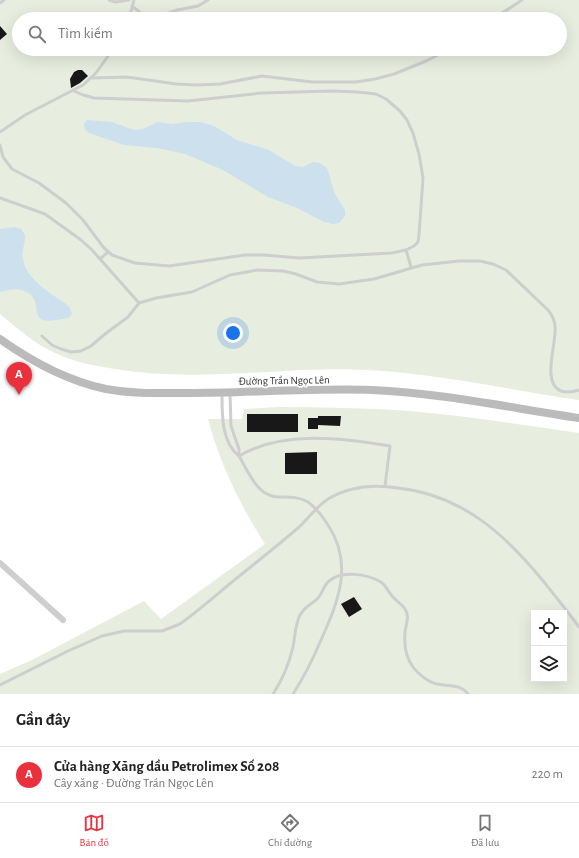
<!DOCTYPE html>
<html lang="vi">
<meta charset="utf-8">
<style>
body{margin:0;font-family:"Alegreya Sans",sans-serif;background:#f6f6f6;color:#222}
.controls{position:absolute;right:12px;bottom:12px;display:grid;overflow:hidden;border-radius:0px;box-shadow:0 4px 16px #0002}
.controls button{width:36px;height:36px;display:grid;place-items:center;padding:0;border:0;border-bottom:1px solid #e0e0e0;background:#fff;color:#222;font:20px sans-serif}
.you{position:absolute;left:233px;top:333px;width:14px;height:14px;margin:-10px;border:3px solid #fff;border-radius:50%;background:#1a73e8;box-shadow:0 0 0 6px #1a73e833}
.badge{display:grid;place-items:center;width:26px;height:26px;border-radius:50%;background:#eb303d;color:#fff;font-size:13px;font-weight:700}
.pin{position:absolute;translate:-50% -33px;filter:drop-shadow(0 1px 2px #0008)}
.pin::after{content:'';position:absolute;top:21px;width:14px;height:12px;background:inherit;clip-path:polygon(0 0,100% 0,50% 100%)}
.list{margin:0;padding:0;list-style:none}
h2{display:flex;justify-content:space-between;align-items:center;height:52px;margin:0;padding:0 16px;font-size:17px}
h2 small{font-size:13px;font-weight:400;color:#767676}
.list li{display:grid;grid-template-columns:26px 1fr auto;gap:12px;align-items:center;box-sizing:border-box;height:56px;padding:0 16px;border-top:1px solid #e0e0e0}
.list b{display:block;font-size:15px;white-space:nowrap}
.list p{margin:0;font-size:13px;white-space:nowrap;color:#767676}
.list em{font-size:13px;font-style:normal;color:#767676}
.icon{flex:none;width:22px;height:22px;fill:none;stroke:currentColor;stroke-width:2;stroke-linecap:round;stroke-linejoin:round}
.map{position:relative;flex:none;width:579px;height:694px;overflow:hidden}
.search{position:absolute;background:#fff;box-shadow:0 4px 16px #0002;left:12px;right:12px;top:12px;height:44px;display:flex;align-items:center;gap:10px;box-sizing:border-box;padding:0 14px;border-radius:22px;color:#767676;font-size:15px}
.sheet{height:108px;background:#fff}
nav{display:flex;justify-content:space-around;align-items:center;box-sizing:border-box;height:56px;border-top:1px solid #e0e0e0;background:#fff;font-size:11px;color:#767676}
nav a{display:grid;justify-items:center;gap:2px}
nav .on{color:#eb303d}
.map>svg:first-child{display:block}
.green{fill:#e7eedf;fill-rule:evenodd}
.water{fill:#cce0ee}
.building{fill:#181818}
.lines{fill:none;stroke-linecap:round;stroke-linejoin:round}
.lane{stroke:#cecece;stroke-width:3}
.street{stroke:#cecece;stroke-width:6}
.secondary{stroke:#bbb;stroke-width:8}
.labels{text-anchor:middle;stroke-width:4;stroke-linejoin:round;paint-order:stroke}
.street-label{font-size:11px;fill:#313131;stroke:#fff}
</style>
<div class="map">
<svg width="579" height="694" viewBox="0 0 579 694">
<rect width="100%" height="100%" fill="#fff"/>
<g class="green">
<path d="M0 0H579V400C509 390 440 374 369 370 284 366 199 383 115 369 95 366 75 362 57 354 35 344 18 329 0 314ZM19 19H560V49H19Z"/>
<path d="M278 407C322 407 366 408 410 411 466 416 523 425 579 433V694H0V674L32 660 144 601 161 619 265 544C240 505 220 464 208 419H242L244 409ZM534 613H564V679H534Z"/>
</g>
<g class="water">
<path d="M87 120 112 122 134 130 143 129 158 122 172 124 186 122H200L214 126 237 140 269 150 295 166 303 167 313 162 320 163 327 168 335 194 345 210V216L339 223 333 224 324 222 297 208 268 197 223 170 185 154 157 148 124 145 89 133C84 130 82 124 87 120Z"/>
<path d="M14 227 21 229 25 235C26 243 21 250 23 259 26 277 43 288 57 298 63 302 70 305 72 313L69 318C65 319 61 319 56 320 24 326 48 298 22 290 14 288 7 291 0 292V229Z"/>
</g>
<g class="building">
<polygon points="0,26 7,34 0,40"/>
<polygon points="78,70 82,70 88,76 80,83 71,88 70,79 74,72"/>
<rect x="247" y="414" width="51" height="18"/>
<polygon points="318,416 341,416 340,426 318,425 318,429 308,429 308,418 318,418"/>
<polygon points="317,452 317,474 285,474 285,453"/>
<polygon points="354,597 362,609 349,617 341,604"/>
</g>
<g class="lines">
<g class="lane">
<polyline points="109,0 115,2 129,0"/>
<polyline points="0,3 4,0"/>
<polyline points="133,7 145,16 155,18 177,10 198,6 208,0"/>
<polyline points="129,19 134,0"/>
<polyline points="493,19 522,0"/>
<polyline points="92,78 127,77 176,84 196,85 220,84 262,76 312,82 356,82 375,79 394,74 426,61 450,49"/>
<polyline points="0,132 25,115 83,85 96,73 113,49"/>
<polyline points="0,145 3,157 12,169 39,183 66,203 83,220 104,248 112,255 135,263 169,266 245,255 264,255 299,258 392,253 406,250 414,246 418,242 419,235 423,178 419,154 413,133 407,120 400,111 386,99 376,94 357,92 332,91 262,93 188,101 94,98 83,95 74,91"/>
<polyline points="0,198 45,214 81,240 92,250 139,303"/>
<polyline points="406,250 411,267"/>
<polyline points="100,259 108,252"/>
<path d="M42 336 52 345 61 349 71 352 81 351 91 346 105 334 128 317 139 303 156 298 192 292 230 275 257 270 283 271 296 274 317 282 339 284 374 279 422 265 459 261H480L493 264 506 270 548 310C552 315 555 321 555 327 557 343 541 383 561 391 567 393 573 392 579 390"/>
<path d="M222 393C222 413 221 442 239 456V449L231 426 230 393"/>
<path d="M0 685 68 651 102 636 124 631H162L180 624C198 611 215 596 232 582 254 564 276 547 298 528 308 519 316 507 328 499 350 486 373 484 398 488 462 495 505 534 544 582 556 597 568 612 579 627"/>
<path d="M273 694C283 679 289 664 293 647 295 637 295 627 299 617 305 605 310 606 318 598 323 593 323 586 329 581 342 570 367 574 381 582 386 586 388 591 392 596 396 601 402 604 405 609 410 616 406 624 405 632 404 644 406 658 413 667 418 674 428 682 437 684 449 687 459 683 468 694"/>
<path d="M293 694C304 677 313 659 321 640 338 602 354 564 328 525 323 517 316 508 308 502 300 497 291 497 282 497 258 499 249 473 239 456 283 430 343 438 390 446L385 486"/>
</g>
<polyline class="street" points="0,563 63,620"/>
<path class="secondary" d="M0 339C31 361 68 381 106 389 133 394 160 393 188 393 249 393 311 388 372 390 441 393 511 408 579 418"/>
</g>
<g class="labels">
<g class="street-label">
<text transform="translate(284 380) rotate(-1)" y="4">Đường Trần Ngọc Lên</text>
</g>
</g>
</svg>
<div class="controls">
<button><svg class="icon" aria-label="locate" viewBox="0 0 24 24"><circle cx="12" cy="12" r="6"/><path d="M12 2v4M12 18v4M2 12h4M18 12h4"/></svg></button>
<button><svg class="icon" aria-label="layers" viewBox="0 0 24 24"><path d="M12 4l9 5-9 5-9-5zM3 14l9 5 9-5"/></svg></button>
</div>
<div class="you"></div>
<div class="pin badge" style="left:19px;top:395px">A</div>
<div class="search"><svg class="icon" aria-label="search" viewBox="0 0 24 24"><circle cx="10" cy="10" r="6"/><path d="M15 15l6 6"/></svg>Tìm kiếm</div>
</div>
<section class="sheet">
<h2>Gần đây<small></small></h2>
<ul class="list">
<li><span class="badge">A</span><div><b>Cửa hàng Xăng dầu Petrolimex Số 208</b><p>Cây xăng · Đường Trần Ngọc Lên</p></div><em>220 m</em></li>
</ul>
</section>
<nav>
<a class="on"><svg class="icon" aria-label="map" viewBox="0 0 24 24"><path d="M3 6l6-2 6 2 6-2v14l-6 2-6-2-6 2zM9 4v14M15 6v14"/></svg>Bản đồ</a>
<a><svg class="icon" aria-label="directions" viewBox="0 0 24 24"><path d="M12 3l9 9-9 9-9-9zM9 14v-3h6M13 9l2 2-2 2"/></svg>Chỉ đường</a>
<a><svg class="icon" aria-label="saved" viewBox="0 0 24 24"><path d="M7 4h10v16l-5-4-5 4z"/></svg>Đã lưu</a>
</nav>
